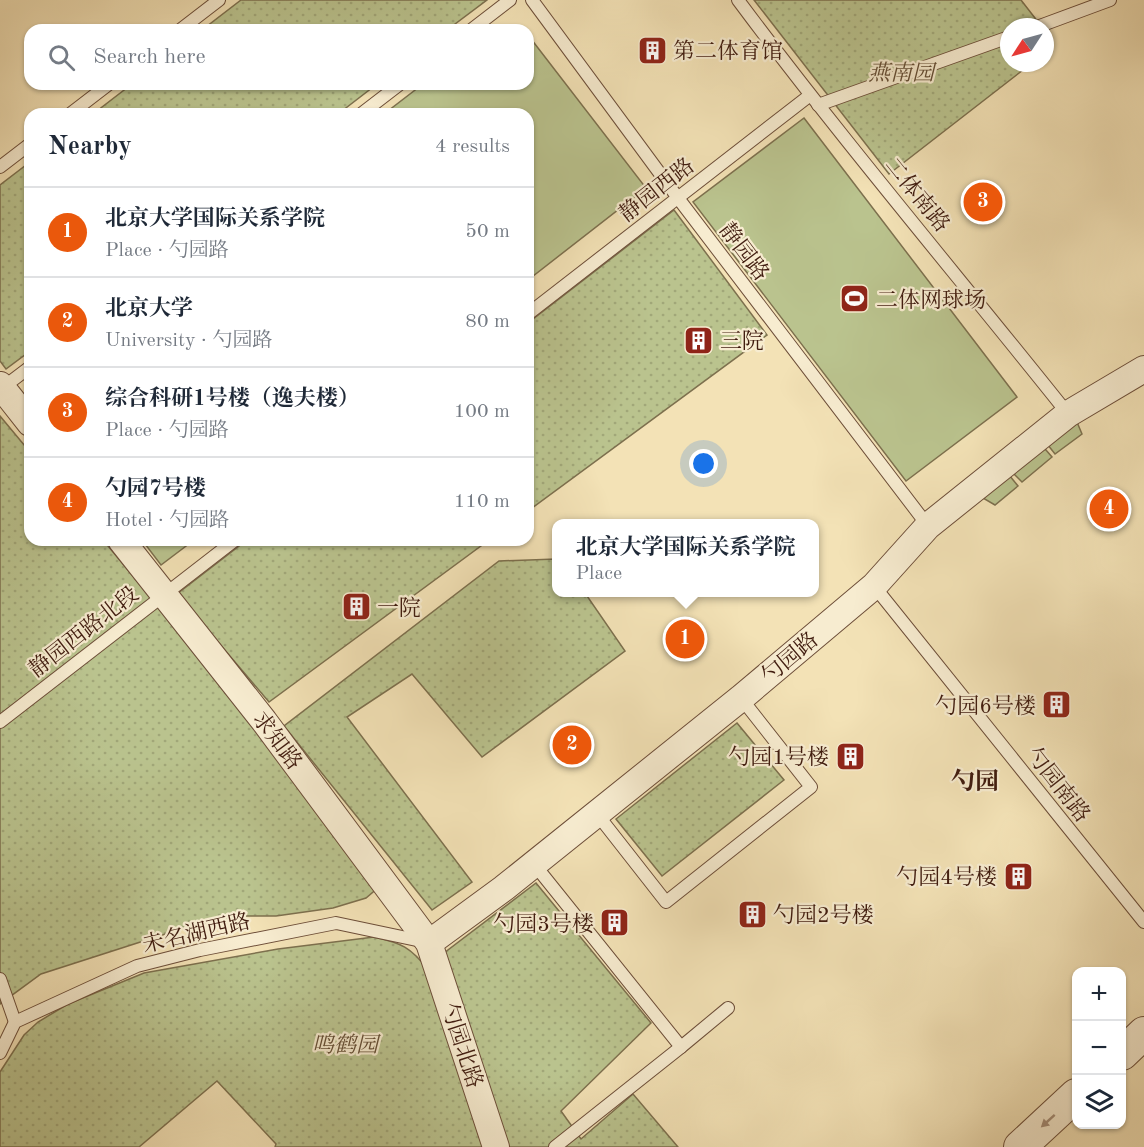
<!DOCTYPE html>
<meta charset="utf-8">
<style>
body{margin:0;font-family:"Old Standard TT","Noto Serif SC",serif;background:#f2f2f3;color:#1f2937}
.controls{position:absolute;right:18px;bottom:18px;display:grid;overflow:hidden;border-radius:12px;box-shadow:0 2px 4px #0004}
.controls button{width:54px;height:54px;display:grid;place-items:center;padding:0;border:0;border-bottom:2px solid #e0e1e3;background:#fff;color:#1f2937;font:30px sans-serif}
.compass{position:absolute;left:1000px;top:18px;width:54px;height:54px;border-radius:50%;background:#fff;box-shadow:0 2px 4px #0004;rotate:234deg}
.you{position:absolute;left:704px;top:464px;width:21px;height:21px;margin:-15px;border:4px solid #fff;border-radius:50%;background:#1a73e8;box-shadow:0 0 0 9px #1a73e833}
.badge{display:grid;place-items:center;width:39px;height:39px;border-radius:50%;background:#ea580c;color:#fff;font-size:20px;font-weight:700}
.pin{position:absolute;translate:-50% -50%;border:3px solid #fff;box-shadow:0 2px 6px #0006}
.popup{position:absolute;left:552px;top:519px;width:267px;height:78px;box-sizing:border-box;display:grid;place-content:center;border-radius:12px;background:#fff;filter:drop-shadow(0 2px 4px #0005);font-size:20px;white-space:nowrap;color:#747a83}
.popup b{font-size:22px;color:#1f2937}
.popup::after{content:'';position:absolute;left:50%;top:100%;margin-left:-12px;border:12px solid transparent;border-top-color:#fff}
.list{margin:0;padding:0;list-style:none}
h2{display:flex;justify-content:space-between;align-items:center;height:78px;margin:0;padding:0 24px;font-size:26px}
h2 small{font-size:20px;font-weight:400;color:#747a83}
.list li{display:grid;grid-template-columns:39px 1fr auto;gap:18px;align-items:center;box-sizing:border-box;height:90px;padding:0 24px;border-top:2px solid #e0e1e3}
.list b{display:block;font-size:22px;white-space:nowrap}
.list p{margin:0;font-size:20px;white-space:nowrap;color:#747a83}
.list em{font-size:20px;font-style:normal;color:#747a83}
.icon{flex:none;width:33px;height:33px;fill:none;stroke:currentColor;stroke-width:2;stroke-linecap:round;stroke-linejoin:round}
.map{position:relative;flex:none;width:1144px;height:1147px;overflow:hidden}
.search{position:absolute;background:#fff;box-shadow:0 2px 4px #0004;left:24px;top:24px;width:510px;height:66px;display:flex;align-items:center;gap:15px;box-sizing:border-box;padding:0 21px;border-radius:18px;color:#747a83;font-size:22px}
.panel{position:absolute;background:#fff;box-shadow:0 2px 4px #0004;left:24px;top:108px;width:510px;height:438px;border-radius:18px}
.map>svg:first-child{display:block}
.green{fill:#bac38e;stroke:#7d704e;stroke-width:1.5}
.garden{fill:url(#garden-dots);stroke:#7d704e;stroke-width:1.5}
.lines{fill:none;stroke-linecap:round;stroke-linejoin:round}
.service-casing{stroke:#6d4e39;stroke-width:14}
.minor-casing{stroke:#6d4e39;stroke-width:28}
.tertiary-casing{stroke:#6d4e39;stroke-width:34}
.service{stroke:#f7ecd0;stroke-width:12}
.minor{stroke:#f7ecd0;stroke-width:26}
.tertiary{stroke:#f7ecd0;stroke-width:32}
.oneway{fill:#a58e79}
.labels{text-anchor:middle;stroke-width:4.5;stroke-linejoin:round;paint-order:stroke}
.poi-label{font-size:22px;fill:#401c0f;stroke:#f7ecd0;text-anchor:start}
.park-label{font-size:22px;font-style:italic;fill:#654e35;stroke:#f7ecd0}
.street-label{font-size:22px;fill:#401c0f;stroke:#f7ecd0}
.neighbourhood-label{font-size:24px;font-weight:bold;fill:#401c0f;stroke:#f7ecd0}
</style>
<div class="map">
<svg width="1144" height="1147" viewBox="0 0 1144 1147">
<defs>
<pattern id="garden-dots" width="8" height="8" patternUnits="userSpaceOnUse" patternTransform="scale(1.5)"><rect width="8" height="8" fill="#bac38e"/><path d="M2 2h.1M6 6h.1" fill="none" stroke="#a1a779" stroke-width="1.8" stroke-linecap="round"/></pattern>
</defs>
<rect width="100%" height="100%" fill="#f3e2b6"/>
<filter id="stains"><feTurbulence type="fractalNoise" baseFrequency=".00333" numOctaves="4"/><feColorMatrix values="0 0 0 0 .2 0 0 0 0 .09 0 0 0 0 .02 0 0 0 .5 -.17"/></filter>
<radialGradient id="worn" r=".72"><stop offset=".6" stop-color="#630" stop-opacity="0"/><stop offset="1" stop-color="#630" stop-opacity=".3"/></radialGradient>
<g class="green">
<polygon points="528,35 646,188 528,280 528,114 384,114 423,84 528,84"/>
<polygon points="804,118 1017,397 906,481 693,202"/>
<polygon points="1074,415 1082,434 1055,454 1044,440"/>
<polygon points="1039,442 1052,457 1022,482 1009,469"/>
<polygon points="1005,470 1018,486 995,505 976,494"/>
<polygon points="142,540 194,540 161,565"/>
</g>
<g class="garden">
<polygon points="241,0 487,0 447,30 202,30"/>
<polygon points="754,0 1021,0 1042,27 1009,27 1009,63 1032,63 889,174"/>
<polygon points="132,84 377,84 338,114 93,114"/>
<polygon points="30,162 30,351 6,369 0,361 0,185"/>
<polygon points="674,210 767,335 528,511 528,323"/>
<polygon points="0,416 30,452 30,540 103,540 386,881 366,898 333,908 276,916 241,916 187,927 41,974 0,1004"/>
<polygon points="247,540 489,540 269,702 177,594"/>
<polygon points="556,559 556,592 585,593 625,651 482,757 412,674 347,717 472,882 432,910 284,726 499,561"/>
<polygon points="737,723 784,780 662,876 616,819"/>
<polygon points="536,883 651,1023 561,1111 581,1139 633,1094 678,1147 509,1147 444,953"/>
<path d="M374 937C401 943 411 947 428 970L489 1147H275L276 1144 217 1081 139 1147H0V1072L24 1035 38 1022 68 1004 144 973 278 949Z"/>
</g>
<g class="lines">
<defs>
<g id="service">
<polyline points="532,0 678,198 928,526"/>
<path d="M738 0C843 141 958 276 1068 414"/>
<polyline points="1037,27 1110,0"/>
<polyline points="180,30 219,0"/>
<polyline points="471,30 510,0"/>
<polyline points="818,105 1009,37"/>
<polyline points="70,114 109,84"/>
<polyline points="361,114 400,84"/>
<polyline points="0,167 30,144"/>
<polyline points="528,314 809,96"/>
<polyline points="1,389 30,367"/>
<polyline points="874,586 1144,922"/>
<polyline points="0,722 235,540"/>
<polyline points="597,814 666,902 811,787 741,698"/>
<polyline points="534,864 681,1047 728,1008"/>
<polyline points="0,979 15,1022"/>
<polyline points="0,1053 15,1022 137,966 200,950 336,923 426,942"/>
<polyline points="555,1147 681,1047"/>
</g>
<g id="minor">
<polyline points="0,385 30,423"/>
<polyline points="121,540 264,721 429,943 496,1147"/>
<polyline points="429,943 504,888 741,698 874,586 928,526 1068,414 1144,369"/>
</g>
<g id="tertiary">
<polyline points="1122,1054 1144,1033"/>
<polyline points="1020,1147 1076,1095"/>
</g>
</defs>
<use href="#service" class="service-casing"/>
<use href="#minor" class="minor-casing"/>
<use href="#tertiary" class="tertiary-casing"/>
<use href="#service" class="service"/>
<use href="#minor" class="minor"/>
<use href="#tertiary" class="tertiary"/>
</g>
<defs><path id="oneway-solid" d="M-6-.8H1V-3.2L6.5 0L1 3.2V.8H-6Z" transform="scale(1.5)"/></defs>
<use class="oneway" href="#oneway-solid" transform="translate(1048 1121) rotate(138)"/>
<defs>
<symbol id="building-square" viewBox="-11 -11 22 22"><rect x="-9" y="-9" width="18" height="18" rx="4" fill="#8f2418" stroke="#f7ecd0"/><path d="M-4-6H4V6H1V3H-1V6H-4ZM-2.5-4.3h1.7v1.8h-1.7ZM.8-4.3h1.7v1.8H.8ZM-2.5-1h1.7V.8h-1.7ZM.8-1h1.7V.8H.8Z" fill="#fff"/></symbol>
<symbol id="stadium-square" viewBox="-11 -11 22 22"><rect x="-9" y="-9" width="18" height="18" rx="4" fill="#8f2418" stroke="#f7ecd0"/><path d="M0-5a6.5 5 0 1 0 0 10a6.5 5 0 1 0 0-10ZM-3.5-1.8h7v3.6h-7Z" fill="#fff"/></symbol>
</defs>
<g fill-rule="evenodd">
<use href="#building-square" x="636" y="34" width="33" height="33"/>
<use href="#stadium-square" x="838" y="282" width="33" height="33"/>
<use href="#building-square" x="682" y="324" width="33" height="33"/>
<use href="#building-square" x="340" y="590" width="33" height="33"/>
<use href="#building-square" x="1040" y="688" width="33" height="33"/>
<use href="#building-square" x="834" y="740" width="33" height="33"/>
<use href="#building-square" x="1002" y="860" width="33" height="33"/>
<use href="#building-square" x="736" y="898" width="33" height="33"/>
<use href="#building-square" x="598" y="906" width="33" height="33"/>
</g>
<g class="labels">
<g class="poi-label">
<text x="673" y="58">第二体育馆</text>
<text x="876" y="307">二体网球场</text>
<text x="720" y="348">三院</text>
<text x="377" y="615">一院</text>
<text x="1036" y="713" text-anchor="end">勺园6号楼</text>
<text x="829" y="764" text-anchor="end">勺园1号楼</text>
<text x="997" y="884" text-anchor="end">勺园4号楼</text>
<text x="773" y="922">勺园2号楼</text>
<text x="594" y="931" text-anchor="end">勺园3号楼</text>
</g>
<g class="park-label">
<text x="901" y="80">燕南园</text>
<text x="345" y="1052">鸣鹤园</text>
</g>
<g class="street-label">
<text transform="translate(656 189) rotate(-38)" y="8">静园西路</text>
<text transform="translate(918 194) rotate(51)" y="8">二体南路</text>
<text transform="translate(745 251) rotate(53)" y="8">静园路</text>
<text transform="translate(83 631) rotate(-38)" y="8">静园西路北段</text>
<text transform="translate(789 657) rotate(-40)" y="8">勺园路</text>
<text transform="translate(278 740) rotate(53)" y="8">求知路</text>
<text transform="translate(1059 784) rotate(52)" y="8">勺园南路</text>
<text transform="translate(196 932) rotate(-13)" y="8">未名湖西路</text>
<text transform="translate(463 1045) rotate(72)" y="8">勺园北路</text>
</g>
<g class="neighbourhood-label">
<text x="975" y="789">勺园</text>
</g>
</g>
<rect width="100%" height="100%" filter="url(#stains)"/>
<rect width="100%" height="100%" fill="url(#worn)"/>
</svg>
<div class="controls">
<button>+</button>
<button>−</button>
<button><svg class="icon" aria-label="layers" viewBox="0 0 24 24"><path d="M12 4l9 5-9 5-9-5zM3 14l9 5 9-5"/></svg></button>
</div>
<svg class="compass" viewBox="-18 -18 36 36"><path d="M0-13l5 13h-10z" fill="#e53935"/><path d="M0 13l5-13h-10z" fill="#747a83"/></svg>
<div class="you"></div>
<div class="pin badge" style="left:685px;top:639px">1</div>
<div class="popup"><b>北京大学国际关系学院</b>Place</div>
<div class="pin badge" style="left:572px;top:745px">2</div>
<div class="pin badge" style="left:983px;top:202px">3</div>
<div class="pin badge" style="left:1109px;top:509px">4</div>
<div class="search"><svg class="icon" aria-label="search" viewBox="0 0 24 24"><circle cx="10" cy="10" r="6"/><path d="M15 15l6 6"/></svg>Search here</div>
<section class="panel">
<h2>Nearby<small>4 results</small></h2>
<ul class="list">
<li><span class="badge">1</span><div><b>北京大学国际关系学院</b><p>Place · 勺园路</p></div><em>50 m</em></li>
<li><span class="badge">2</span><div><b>北京大学</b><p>University · 勺园路</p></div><em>80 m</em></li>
<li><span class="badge">3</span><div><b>综合科研1号楼（逸夫楼）</b><p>Place · 勺园路</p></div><em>100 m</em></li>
<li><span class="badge">4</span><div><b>勺园7号楼</b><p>Hotel · 勺园路</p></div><em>110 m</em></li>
</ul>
</section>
</div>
